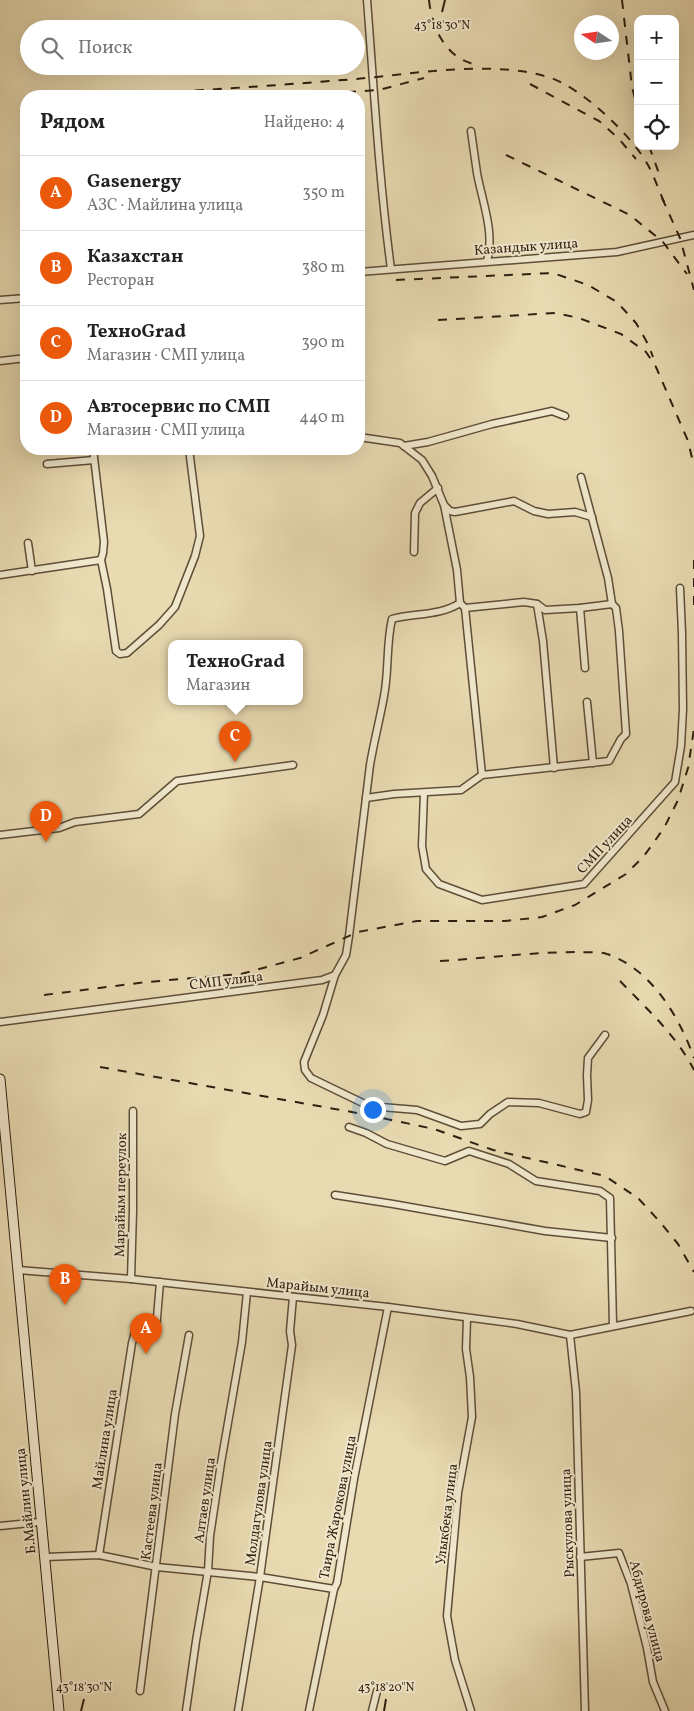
<!DOCTYPE html>
<html lang="ru">
<meta charset="utf-8">
<style>
body{margin:0;font-family:Vollkorn,serif;background:#f6f6f6;color:#222}
.controls{position:absolute;right:15px;top:15px;display:grid;overflow:hidden;border-radius:10px;box-shadow:0 5px 20px #0002}
.controls button{width:45px;height:45px;display:grid;place-items:center;padding:0;border:0;border-bottom:1px solid #e0e0e0;background:#fff;color:#222;font:25px sans-serif}
.compass{position:absolute;left:574px;top:15px;width:45px;height:45px;border-radius:50%;background:#fff;box-shadow:0 5px 20px #0002;rotate:282deg}
.you{position:absolute;left:372px;top:1109px;width:18px;height:18px;margin:-12px;border:4px solid #fff;border-radius:50%;background:#1a73e8;box-shadow:0 0 0 8px #1a73e833}
.badge{display:grid;place-items:center;width:32px;height:32px;border-radius:50%;background:#ea580c;color:#fff;font-size:16px;font-weight:700}
.pin{position:absolute;translate:-50% -41px;filter:drop-shadow(0 1px 2px #0008)}
.pin::after{content:'';position:absolute;top:26px;width:18px;height:15px;background:inherit;clip-path:polygon(0 0,100% 0,50% 100%)}
.popup{position:absolute;left:168px;top:640px;width:135px;height:65px;box-sizing:border-box;display:grid;place-content:center;border-radius:10px;background:#fff;filter:drop-shadow(0 1px 4px #0005);font-size:16px;white-space:nowrap;color:#767676}
.popup b{font-size:19px;color:#222}
.popup::after{content:'';position:absolute;left:50%;top:100%;margin-left:-10px;border:10px solid transparent;border-top-color:#fff}
.list{margin:0;padding:0;list-style:none}
h2{display:flex;justify-content:space-between;align-items:center;height:65px;margin:0;padding:0 20px;font-size:21px}
h2 small{font-size:16px;font-weight:400;color:#767676}
.list li{display:grid;grid-template-columns:32px 1fr auto;gap:15px;align-items:center;box-sizing:border-box;height:75px;padding:0 20px;border-top:1px solid #e0e0e0}
.list b{display:block;font-size:19px;white-space:nowrap}
.list p{margin:0;font-size:16px;white-space:nowrap;color:#767676}
.list em{font-size:16px;font-style:normal;color:#767676}
.icon{flex:none;width:28px;height:28px;fill:none;stroke:currentColor;stroke-width:2;stroke-linecap:round;stroke-linejoin:round}
.map{position:relative;flex:none;width:694px;height:1711px;overflow:hidden}
.search{position:absolute;background:#fff;box-shadow:0 5px 20px #0002;left:20px;top:20px;width:345px;height:55px;display:flex;align-items:center;gap:12px;box-sizing:border-box;padding:0 18px;border-radius:28px;color:#767676;font-size:19px}
.panel{position:absolute;background:#fff;box-shadow:0 5px 20px #0002;left:20px;top:90px;width:345px;height:365px;border-radius:20px}
.map>svg:first-child{display:block}
.lines{fill:none;stroke-linecap:round;stroke-linejoin:round}
.street-casing{stroke:#5e4e38;stroke-width:9}
.secondary-casing{stroke:#301f0f;stroke-width:11}
.street{stroke:#f0e7cc;stroke-width:6}
.secondary{stroke:#f0e7cc;stroke-width:9}
.rail{stroke:#301f0f;stroke-width:2;stroke-dasharray:9 9;stroke-linecap:butt}
.ticks{fill:none;stroke:#301f0f;stroke-width:2}
.labels{text-anchor:middle;stroke-width:4;stroke-linejoin:round;paint-order:stroke}
.street-label{font-size:14px;fill:#301f0f;stroke:#f0e7cc}
.ticks-label{font-size:12px;text-anchor:middle;fill:#301f0f;stroke:#f0e7cc;stroke-width:4;stroke-linejoin:round;paint-order:stroke}
</style>
<div class="map">
<svg width="694" height="1711" viewBox="0 0 694 1711">
<rect width="100%" height="100%" fill="#e8dab1"/>
<filter id="stains"><feTurbulence type="fractalNoise" baseFrequency=".004" numOctaves="4"/><feColorMatrix values="0 0 0 0 .2 0 0 0 0 .09 0 0 0 0 .02 0 0 0 .5 -.17"/></filter>
<radialGradient id="worn" r=".72"><stop offset=".6" stop-color="#630" stop-opacity="0"/><stop offset="1" stop-color="#630" stop-opacity=".3"/></radialGradient>
<g class="lines">
<defs>
<g id="street">
<path d="M367 0C374 90 379 179 391 269"/>
<path d="M471 131C473 145 475 159 477 173 482 201 495 232 487 261"/>
<polyline points="359,272 617,252 694,235"/>
<polyline points="0,300 26,298"/>
<polyline points="0,361 26,358"/>
<polyline points="359,437 400,443 422,460 432,476 444,505 457,570 460,603 465,608 482,775"/>
<polyline points="404,446 428,442 492,424 552,411 565,416"/>
<polyline points="93,449 104,542 103,553 101,560"/>
<polyline points="47,464 94,460"/>
<polyline points="581,477 608,578 612,604"/>
<polyline points="444,505 450,511 455,512 514,501 534,511 548,514 575,512 592,517"/>
<polyline points="28,543 32,571"/>
<polyline points="414,552 415,513 420,503 438,488"/>
<polyline points="101,560 107,589 116,651 120,654 127,653 159,625 175,607 195,556 200,536 189,449"/>
<polyline points="0,575 101,560"/>
<polyline points="537,604 543,641 554,768"/>
<polyline points="580,608 585,668"/>
<polyline points="587,702 593,763"/>
<polyline points="424,793 422,846 426,869 439,884 482,900 584,884 675,782 681,746 683,709 682,633 680,588"/>
<polyline points="366,798 394,794 461,790 482,775 609,761 621,739 626,734 619,631 616,608 612,604 580,608 545,610 537,604 524,602 465,608"/>
<polyline points="0,835 59,828 75,822 139,814 177,781 293,765"/>
<polyline points="335,975 323,1015 304,1062 305,1070 311,1078 369,1106 417,1110 461,1126 480,1124 490,1114 508,1102 539,1103 580,1114 586,1112 588,1100 587,1075 588,1058 605,1035"/>
<path d="M0 1022 322 980 335 975 346 955 349 936 370 765C374 741 380 719 384 696 389 671 386 645 392 619 414 613 440 616 460 603"/>
<polyline points="349,1127 366,1133 387,1144 445,1161 469,1151 509,1164 536,1181 600,1191 610,1198 613,1325"/>
<polyline points="335,1195 393,1204 545,1231 612,1238"/>
<polyline points="18,1270 131,1279 388,1307 517,1324 570,1335 691,1311"/>
<polyline points="131,1279 133,1211 133,1111"/>
<polyline points="467,1318 466,1349 470,1377 472,1417 458,1493 447,1616 455,1660 471,1711"/>
<polyline points="156,1330 160,1282"/>
<polyline points="570,1335 576,1392 585,1711"/>
<polyline points="0,1526 40,1522"/>
<polyline points="99,1555 132,1343 136,1328"/>
<polyline points="45,1557 99,1555 157,1567 260,1577 334,1589"/>
<polyline points="580,1557 619,1553 631,1584 647,1648 653,1682 665,1711"/>
<polyline points="140,1691 175,1414 189,1335"/>
<polyline points="186,1711 196,1641 208,1571 210,1536 221,1463 242,1342 247,1292"/>
<polyline points="238,1711 260,1577 292,1345 290,1331 293,1297"/>
<polyline points="309,1711 334,1589 337,1583 354,1479 388,1307"/>
<polyline points="372,1711 377,1691"/>
</g>
<polyline id="secondary" points="0,1079 59,1711"/>
</defs>
<use href="#street" class="street-casing"/>
<use href="#secondary" class="secondary-casing"/>
<use href="#street" class="street"/>
<use href="#secondary" class="secondary"/>
<g class="rail">
<path d="M429 0C432 29 447 61 479 65"/>
<polyline points="622,0 632,87 638,111"/>
<polyline points="530,84 599,121 619,139 636,159"/>
<path d="M105 96C189 91 272 86 355 79 415 74 493 59 551 78 583 89 632 136 648 165 655 178 659 191 665 204"/>
<polyline points="293,96 379,90 424,78"/>
<polyline points="649,146 661,179"/>
<polyline points="506,155 630,215 663,242 687,274"/>
<polyline points="662,198 680,238 694,290"/>
<polyline points="396,280 553,273 588,285 617,302 636,323 648,344 653,357"/>
<polyline points="438,320 555,313 579,318 621,334 646,352 656,367 688,441 694,466"/>
<polyline points="694,560 694,605"/>
<path d="M440 961C487 958 534 952 580 952 588 953 599 951 607 954 651 969 679 1016 694 1058"/>
<path d="M620 981C647 1009 676 1035 694 1070"/>
<polyline points="44,995 147,982 241,974 300,958 358,932 417,921 505,921 542,917 575,905 626,874 644,856 664,828 678,800 688,768 694,729"/>
<polyline points="100,1067 363,1114 434,1129 493,1150 605,1176 638,1198 660,1222 678,1244 694,1272"/>
</g>
</g>
<path class="ticks" d="M442 12 445 0M81 1711 84 1699M384 1711 386 1699"/>
<g class="labels">
<g class="street-label">
<text transform="translate(526 246) rotate(-4)" y="5">Казандык улица</text>
<text transform="translate(604 844) rotate(-47)" y="5">СМП улица</text>
<text transform="translate(226 980) rotate(-7)" y="5">СМП улица</text>
<text transform="translate(120 1195) rotate(-89)" y="5">Марайым переулок</text>
<text transform="translate(318 1287) rotate(6)" y="5">Марайым улица</text>
<text transform="translate(104 1439) rotate(-81)" y="5">Майлина улица</text>
<text transform="translate(204 1500) rotate(-82)" y="5">Алтаев улица</text>
<text transform="translate(25 1501) rotate(-96)" y="5">Б.Майлин улица</text>
<text transform="translate(258 1503) rotate(-82)" y="5">Молдагулова улица</text>
<text transform="translate(337 1507) rotate(-79)" y="5">Таира Жарокова улица</text>
<text transform="translate(151 1511) rotate(-83)" y="5">Кастеева улица</text>
<text transform="translate(446 1514) rotate(-83)" y="5">Улыкбека улица</text>
<text transform="translate(567 1523) rotate(-92)" y="5">Рыскулова улица</text>
<text transform="translate(648 1611) rotate(75)" y="5">Абдирова улица</text>
</g>
</g>
<g class="ticks-label">
<text x="442" y="29">43°18'30"N</text>
<text x="84" y="1691">43°18'30"N</text>
<text x="386" y="1691">43°18'20"N</text>
</g>
<rect width="100%" height="100%" filter="url(#stains)"/>
<rect width="100%" height="100%" fill="url(#worn)"/>
</svg>
<div class="controls">
<button>+</button>
<button>−</button>
<button><svg class="icon" aria-label="locate" viewBox="0 0 24 24"><circle cx="12" cy="12" r="6"/><path d="M12 2v4M12 18v4M2 12h4M18 12h4"/></svg></button>
</div>
<svg class="compass" viewBox="-18 -18 36 36"><path d="M0-13l5 13h-10z" fill="#e53935"/><path d="M0 13l5-13h-10z" fill="#767676"/></svg>
<div class="you"></div>
<div class="pin badge" style="left:146px;top:1354px">A</div>
<div class="pin badge" style="left:65px;top:1305px">B</div>
<div class="pin badge" style="left:235px;top:762px">C</div>
<div class="popup"><b>ТехноGrad</b>Магазин</div>
<div class="pin badge" style="left:46px;top:842px">D</div>
<div class="search"><svg class="icon" aria-label="search" viewBox="0 0 24 24"><circle cx="10" cy="10" r="6"/><path d="M15 15l6 6"/></svg>Поиск</div>
<section class="panel">
<h2>Рядом<small>Найдено: 4</small></h2>
<ul class="list">
<li><span class="badge">A</span><div><b>Gasenergy</b><p>АЗС · Майлина улица</p></div><em>350 m</em></li>
<li><span class="badge">B</span><div><b>Казахстан</b><p>Ресторан</p></div><em>380 m</em></li>
<li><span class="badge">C</span><div><b>ТехноGrad</b><p>Магазин · СМП улица</p></div><em>390 m</em></li>
<li><span class="badge">D</span><div><b>Автосервис по СМП</b><p>Магазин · СМП улица</p></div><em>440 m</em></li>
</ul>
</section>
</div>
